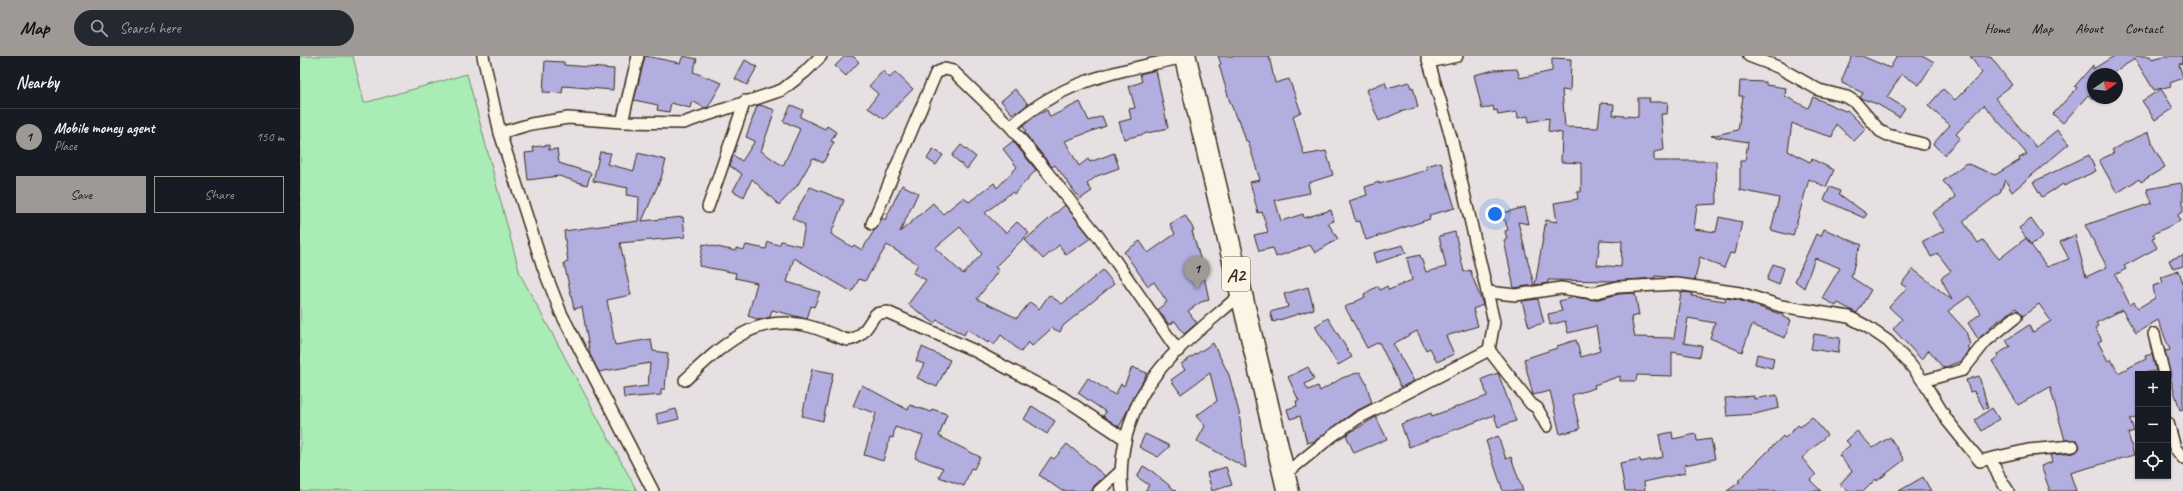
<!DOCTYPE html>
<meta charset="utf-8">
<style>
body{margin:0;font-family:Caveat,sans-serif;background:#242831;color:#f1f3f6}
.controls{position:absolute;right:12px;bottom:12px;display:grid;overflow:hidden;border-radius:0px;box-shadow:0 1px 3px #0004}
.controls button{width:36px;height:36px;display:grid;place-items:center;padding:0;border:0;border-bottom:1px solid #363941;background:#171b24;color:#f1f3f6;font:20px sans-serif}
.compass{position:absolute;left:1787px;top:12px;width:36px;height:36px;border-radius:50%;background:#171b24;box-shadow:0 1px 3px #0004;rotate:76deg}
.you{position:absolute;left:1195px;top:158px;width:14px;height:14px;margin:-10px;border:3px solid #fff;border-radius:50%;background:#1a73e8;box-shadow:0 0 0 6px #1a73e833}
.badge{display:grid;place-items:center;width:26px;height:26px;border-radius:50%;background:#9f9995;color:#111;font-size:13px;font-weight:700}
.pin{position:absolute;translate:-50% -33px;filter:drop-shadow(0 1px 2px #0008)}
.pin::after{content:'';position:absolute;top:21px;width:14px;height:12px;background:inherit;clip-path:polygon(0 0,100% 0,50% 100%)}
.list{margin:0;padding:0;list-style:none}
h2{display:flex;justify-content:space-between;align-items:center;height:52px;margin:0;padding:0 16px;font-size:17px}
h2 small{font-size:13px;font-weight:400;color:#9ea1a6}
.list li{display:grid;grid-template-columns:26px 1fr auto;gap:12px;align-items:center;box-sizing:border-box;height:56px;padding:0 16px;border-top:1px solid #363941}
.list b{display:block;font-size:15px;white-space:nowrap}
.list p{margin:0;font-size:13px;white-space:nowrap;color:#9ea1a6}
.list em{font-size:13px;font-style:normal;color:#9ea1a6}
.actions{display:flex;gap:8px;padding:12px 16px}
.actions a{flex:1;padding:9px 0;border:1px solid #9f9995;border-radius:0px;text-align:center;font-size:14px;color:#9f9995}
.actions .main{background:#9f9995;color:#111}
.icon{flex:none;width:22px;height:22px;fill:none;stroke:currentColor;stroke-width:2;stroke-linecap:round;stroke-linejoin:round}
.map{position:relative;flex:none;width:1883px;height:435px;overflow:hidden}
header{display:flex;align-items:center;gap:24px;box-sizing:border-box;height:56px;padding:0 20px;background:#9f9995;color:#111}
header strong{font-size:19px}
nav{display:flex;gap:22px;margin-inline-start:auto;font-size:14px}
.search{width:280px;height:36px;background:#242831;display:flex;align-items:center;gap:10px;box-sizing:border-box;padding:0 14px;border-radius:22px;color:#9ea1a6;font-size:15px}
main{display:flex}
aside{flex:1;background:#171b24}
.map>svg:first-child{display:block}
.green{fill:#a9ecb6;stroke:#728b6a}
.building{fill:#b2aedf;stroke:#3b2a1e;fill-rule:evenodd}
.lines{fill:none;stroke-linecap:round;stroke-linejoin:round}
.street-casing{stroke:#3b2a1e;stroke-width:14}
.highway-casing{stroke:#3b2a1e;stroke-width:24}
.street{stroke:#fcf5e5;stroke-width:11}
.highway{stroke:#fcf5e5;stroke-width:21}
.labels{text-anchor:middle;stroke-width:3;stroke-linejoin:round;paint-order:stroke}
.shield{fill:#fcf5e5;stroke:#75675a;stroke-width:1}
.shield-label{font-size:19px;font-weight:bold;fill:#3b2a1e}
</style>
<header>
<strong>Map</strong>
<div class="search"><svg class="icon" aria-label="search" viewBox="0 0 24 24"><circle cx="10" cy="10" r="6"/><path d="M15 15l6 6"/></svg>Search here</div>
<nav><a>Home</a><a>Map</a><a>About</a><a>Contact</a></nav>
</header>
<main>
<aside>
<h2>Nearby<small></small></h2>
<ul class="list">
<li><span class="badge">1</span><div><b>Mobile money agent</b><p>Place</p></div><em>150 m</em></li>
</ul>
<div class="actions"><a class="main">Save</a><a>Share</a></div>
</aside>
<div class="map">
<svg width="1883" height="435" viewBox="0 0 1883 435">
<rect width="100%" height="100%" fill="#e6e0e3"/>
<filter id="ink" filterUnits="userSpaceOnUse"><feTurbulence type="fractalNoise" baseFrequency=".025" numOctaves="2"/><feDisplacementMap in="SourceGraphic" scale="8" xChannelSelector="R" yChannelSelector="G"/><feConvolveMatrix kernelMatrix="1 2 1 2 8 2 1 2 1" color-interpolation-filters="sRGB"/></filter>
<g filter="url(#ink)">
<polygon class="green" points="0,0 53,0 64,47 167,18 220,218 337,435 0,435"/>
<g class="building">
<polygon points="345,0 380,7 383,0 397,3 393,16 422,27 408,51 405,52 392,45 390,52 371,47 369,56 357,54 358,49 334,44"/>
<polygon points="545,0 553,0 559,6 546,20 535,10"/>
<polygon points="918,0 969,0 975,27 989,23 1001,56 993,60 1004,99 1026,95 1033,119 1008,127 1010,137 975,144 981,165 1003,158 1004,162 1031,154 1034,165 1028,167 1038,183 1015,197 1010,189 976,201 973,192 959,195 954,179 968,176 962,156 958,157 950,126 960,124 948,85 946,85 939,63 937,64 929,43 919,9 921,8"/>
<polygon points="1552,0 1562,0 1590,12 1597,0 1624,0 1634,6 1619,29 1602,18 1587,41 1605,52 1599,61 1577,48 1560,42 1563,37 1542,27 1542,23"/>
<polygon points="1670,0 1690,0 1712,29 1695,42 1736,91 1757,74 1769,88 1712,136 1705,124 1700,137 1663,165 1678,187 1683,184 1699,203 1726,182 1747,211 1769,203 1760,186 1775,179 1786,221 1807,211 1785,169 1852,147 1847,133 1881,127 1883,136 1883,156 1878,158 1880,165 1853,178 1855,181 1852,182 1857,192 1824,210 1826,213 1815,219 1830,249 1834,246 1838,252 1855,242 1853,230 1863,227 1861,221 1879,215 1883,227 1883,353 1880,354 1870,321 1865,295 1870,294 1858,264 1836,277 1822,254 1796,267 1798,270 1795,272 1802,284 1798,286 1808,305 1811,303 1818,317 1846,303 1845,300 1852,298 1856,315 1838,318 1838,360 1830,363 1834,375 1828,377 1834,399 1770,417 1776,435 1750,435 1741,410 1752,406 1750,399 1774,397 1779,393 1780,390 1776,384 1765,384 1750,331 1718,349 1692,305 1698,301 1697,298 1710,291 1706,284 1729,269 1733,276 1751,265 1739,248 1723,260 1716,252 1690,271 1691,272 1678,283 1668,267 1681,257 1669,240 1648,255 1666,275 1670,289 1667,291 1670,294 1661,305 1643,312 1629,294 1622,304 1593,273 1602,263 1589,251 1607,232 1601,228 1613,213 1652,244 1641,222 1651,215 1638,198 1631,201 1623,185 1644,175 1632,157 1656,141 1643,125 1666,107 1695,119 1720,104 1719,102 1727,98 1684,49 1656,78 1660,82 1644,99 1633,88 1650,69 1628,50 1643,33 1655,44 1682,17"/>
<polygon points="1814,0 1850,0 1852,3 1864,0 1883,0 1883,7 1879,8 1883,22 1870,27 1871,30 1854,34 1835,3 1810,18 1793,18 1793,43 1788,39 1763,67 1753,58 1777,32 1775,30 1793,9 1793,13"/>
<path d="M1252 2 1271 3 1270 35 1262 34 1265 71 1298 72 1301 47 1314 48 1313 59 1338 61V42H1350L1349 46H1368L1367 58H1361L1364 94 1354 96V105H1416L1417 148 1397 149 1394 173 1416 176 1419 161 1442 166 1435 198 1430 197 1424 212 1400 201 1395 224 1355 220V222L1314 225 1248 224V227L1235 229 1246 164 1257 166 1254 147 1278 143 1277 136H1281V107L1261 106 1262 77 1248 75 1249 62 1229 66 1228 60 1218 62 1217 56 1198 59 1197 54 1194 55 1193 50 1182 53 1174 19 1194 14 1217 13 1220 22 1252 15ZM1300 184 1322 185 1321 211 1297 209Z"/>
<polygon points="445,4 457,11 447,29 435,23"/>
<polygon points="245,5 264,6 264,9 314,13 313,34 263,30 262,37 243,36"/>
<polygon points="856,14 868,72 824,83 819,66 831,63 829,53 835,52 829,30 842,26 840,18"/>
<polygon points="583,15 590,22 595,16 613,33 584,63 568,52 578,38 569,30"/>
<polygon points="1440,25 1466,26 1466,29 1486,32 1485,40 1508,52 1513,41 1545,55 1547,54 1566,73 1554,85 1536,68 1532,81 1503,72 1492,67 1488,95 1510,106 1512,103 1534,114 1526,131 1509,123 1493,180 1471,174 1479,142 1440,134 1440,105 1445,105 1448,86 1411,80 1438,74 1443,40 1439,40"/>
<polygon points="1085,26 1087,32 1109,26 1111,32 1113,31 1118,51 1100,56 1079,65 1066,34"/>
<polygon points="715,33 728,48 717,57 716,55 712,58 701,45"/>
<polygon points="1861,33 1873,52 1855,64 1842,45"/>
<polygon points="780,46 789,65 802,60 806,70 765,85 779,110 788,103 790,106 814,97 819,112 797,120 787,128 792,135 780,143 755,109 752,111 724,76 726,75 723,70 735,60 747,54 750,61"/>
<polygon points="460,49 475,54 461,95 483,110 500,73 483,65 491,49 503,54 500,61 525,73 527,70 536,76 531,85 534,86 523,107 513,102 497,130 479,149 452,123 444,141 433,135 442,118 430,110 433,99 442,105 455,85 446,81 457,50"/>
<polygon points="1849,76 1853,90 1865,111 1841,126 1839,123 1817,137 1799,104 1814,97 1812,94 1826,86"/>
<path d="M713 85 736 114 714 138 712 136 685 157 706 177 717 166 729 177 695 211 699 214 677 243 717 262 730 246 739 253 749 239 762 248 803 214 814 228 763 270 760 276 752 272 732 290 728 286 721 296 701 279 694 289 689 285 688 287 667 273 664 279 637 264 634 267 608 248 626 224 613 217 618 208 587 189 565 225 559 223 552 236 494 202 487 226 520 236 514 251 511 250 507 263 472 254 470 261 460 264 448 260 457 227 435 222 436 217 399 210 403 188 436 195V192L444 194 446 189 466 193 468 186 479 189 481 185 501 190 505 169 492 162 510 131 544 144 531 178 552 191 554 189 562 194 582 162 585 164 602 129 618 137 600 176 633 147 643 158 664 141 669 146 694 127 697 132 717 111 703 93ZM660 171 682 198 663 218 635 192Z"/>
<polygon points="249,89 249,94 257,93 259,107 291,117 287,129 259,120 228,124 225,97 234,96 233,91"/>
<polygon points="661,89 676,101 667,113 652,100"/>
<polygon points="633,93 643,99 636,109 627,103"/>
<polygon points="300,96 311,97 307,108 334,115 338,97 366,104 361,122 342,165 383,161 385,181 320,187 331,239 307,244 315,289 351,283 353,295 368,297 365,333 361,333 361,339 324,342 323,333 348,330 350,307 299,316 290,299 282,251 274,253 264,207 268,206 264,175 338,165 339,141 326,139 328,132 293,125"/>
<polygon points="1789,99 1796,115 1764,130 1763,128 1742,141 1733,126"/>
<polygon points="1141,106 1155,152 1129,159 1130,163 1066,184 1060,165 1056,166 1049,145 1067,139 1065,131 1079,126 1079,128 1127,114 1126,110"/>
<polygon points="1530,131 1540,135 1539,138 1567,158 1564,162 1524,144"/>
<polygon points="765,149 791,182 766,199 759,189 743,203 725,184"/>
<polygon points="1225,151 1229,168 1218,166 1234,229 1214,232 1204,184 1207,183 1205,175 1208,174 1205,164 1188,161"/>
<polygon points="885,159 894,174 892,175 904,215 903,215 909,244 901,246 888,255 897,267 884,278 875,265 869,269 858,253 867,246 854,226 848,230 824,196 840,185 848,197 875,178 870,168"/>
<polygon points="1731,163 1743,180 1731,189 1719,172"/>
<polygon points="1524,173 1562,189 1557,198 1551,221 1571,234 1557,257 1538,247 1536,250 1522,242 1540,212 1515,202 1504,232 1495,225 1516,178 1521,180"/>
<polygon points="1155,176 1164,216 1170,214 1183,249 1173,253 1178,270 1146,280 1154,298 1137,306 1130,292 1126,294 1117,275 1093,288 1114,325 1101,331 1079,286 1067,292 1045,251 1065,241 1064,238 1078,230 1080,234 1087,230 1089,234 1112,224 1107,202 1120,199 1126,216 1146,211 1139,180"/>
<polygon points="1103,189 1106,197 1076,207 1073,197"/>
<polygon points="1883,199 1883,210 1873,213 1869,204"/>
<polygon points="1473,208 1484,212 1479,229 1467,224"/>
<polygon points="1008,231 1014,253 973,266 970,256 988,251 984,238"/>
<polygon points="1381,236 1392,237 1392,240 1425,245 1426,242 1438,244 1483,259 1483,261 1491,264 1485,282 1452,269 1442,296 1410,282 1415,267 1388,262 1384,287 1402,290 1400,301 1372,296 1372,320 1337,319 1336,325 1320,325 1320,320 1294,329 1295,332 1272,339 1280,373 1260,378 1250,335 1233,339 1224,303 1257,292 1257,290 1276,284 1281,301 1300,295 1296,270 1268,277 1265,265 1250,269 1248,258 1262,255 1259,245 1274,241 1294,244 1319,238 1335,237 1339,259 1331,261 1335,281 1374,282"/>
<polygon points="1238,243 1244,267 1229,271 1222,245"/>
<polygon points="1028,262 1052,301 1038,309 1015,270"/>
<polygon points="1514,278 1540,282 1538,297 1511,293"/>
<polygon points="913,287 929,319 939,356 946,412 897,385 905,370 896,360 917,345 910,317 881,338 871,324 885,314 881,308"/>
<polygon points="622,291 650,304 637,331 617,322 624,308 616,305"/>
<polygon points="1457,298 1474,302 1472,312 1455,308"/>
<polygon points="832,311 847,317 819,371 803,360 806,356 778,337 788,322 815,339 821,328 824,330"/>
<polygon points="1008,311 1014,323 1005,328 1008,334 1018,330 1020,335 1042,322 1060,316 1066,327 1072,347 1054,356 1015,385 1007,387 1000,360 990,363 987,353 997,350 996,345 999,345 988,321"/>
<polygon points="512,313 533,317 523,365 502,360"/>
<polygon points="1198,317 1216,365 1198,371 1194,359 1109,391 1101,368 1131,357 1132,360 1187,340 1182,323"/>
<polygon points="1679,320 1688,352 1684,353 1674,335 1670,336 1666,324"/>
<polygon points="562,329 608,354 610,349 631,356 632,353 647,358 639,380 680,401 674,413 671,412 664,430 639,421 643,412 615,402 623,380 595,371 593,382 590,381 583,405 564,399 576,357 553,350"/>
<polygon points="1477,339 1479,352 1455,358 1427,360 1425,342 1454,340 1454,343"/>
<polygon points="732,350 755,365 747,378 724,363"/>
<polygon points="1692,352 1699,363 1682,375 1675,364"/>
<polygon points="376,353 379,363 358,368 356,358"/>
<polygon points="1076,361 1087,383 1054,397 1046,379"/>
<polygon points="1512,361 1527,379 1502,402 1516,419 1510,424 1521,435 1427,435 1440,426 1438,425 1483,380 1485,382 1498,369 1500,371"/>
<polygon points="1557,375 1573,392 1590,381 1604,404 1577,425 1576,423 1564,435 1547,435 1540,428 1552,415 1539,399 1550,389 1546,385"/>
<polygon points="1372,376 1373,383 1396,378 1397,385 1411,383 1415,403 1384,409 1385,417 1344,426 1345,435 1325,435 1320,407 1340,403 1341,406 1363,401 1359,379"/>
<polygon points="845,378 870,390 858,401 839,391"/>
<polygon points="1198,380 1206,403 1211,401 1223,435 1203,435 1186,385"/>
<polygon points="767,388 805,420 794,430 792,435 762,435 739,419 751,401 754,403"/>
<polygon points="843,410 853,416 876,435 845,435 849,429 837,421"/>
<polygon points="926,411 932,429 912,435 907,417"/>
<polygon points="1623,421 1631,435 1599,435"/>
</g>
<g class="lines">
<defs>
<g id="street">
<polyline points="183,0 200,77 243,211 261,257 353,435"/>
<polyline points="1449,0 1478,11 1519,34 1547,41 1555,46 1580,75 1588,79 1623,88"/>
<polyline points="1129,6 1157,0"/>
<polyline points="322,66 338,0"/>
<path d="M711 71C762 23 820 15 885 1"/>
<polyline points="200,77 231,68 268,62 322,66 383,67 482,34 505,16 521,0"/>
<polyline points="408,151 445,45"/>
<polyline points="572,168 636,17 645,13 653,15 711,71 798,180 878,295"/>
<polyline points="1187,236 1216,239 1261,232 1293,237 1318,231 1377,228 1440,237 1481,250 1549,261 1566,270 1588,285 1609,307 1623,325 1663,314 1686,285 1716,261"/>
<polyline points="1854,278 1864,318"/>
<polyline points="1189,294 1231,348 1237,352 1247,370"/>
<path d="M385 324C420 292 452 258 504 269 519 272 533 279 547 284 563 283 567 269 576 258L587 256 673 294 762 341 825 383"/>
<polyline points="1623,325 1647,364 1680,405 1728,394 1773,390"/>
<polyline points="1868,367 1875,392 1883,402"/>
<polyline points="1691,403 1698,419 1708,435"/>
<polyline points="984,419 1032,380 1058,362 1189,294 1194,266 1151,81 1127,0"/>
<polyline points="799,435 820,416"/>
<path d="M822 435C818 400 829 357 849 328 872 293 910 266 941 238"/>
</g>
<polyline id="highway" points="885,0 988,435"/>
</defs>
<use href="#street" class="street-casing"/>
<use href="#highway" class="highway-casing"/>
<use href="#street" class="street"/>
<use href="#highway" class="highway"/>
</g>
</g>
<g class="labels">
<rect class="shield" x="922" y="201" width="28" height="34" rx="3"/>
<g class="shield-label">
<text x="936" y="225">A2</text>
</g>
</g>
</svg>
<div class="controls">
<button>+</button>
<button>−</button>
<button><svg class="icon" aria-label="locate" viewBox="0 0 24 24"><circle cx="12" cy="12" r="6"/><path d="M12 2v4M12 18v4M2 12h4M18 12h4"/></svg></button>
</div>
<svg class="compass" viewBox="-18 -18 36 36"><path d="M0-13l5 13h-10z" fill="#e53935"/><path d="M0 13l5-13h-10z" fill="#9ea1a6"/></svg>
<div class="you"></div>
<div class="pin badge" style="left:897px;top:233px">1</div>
</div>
</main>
